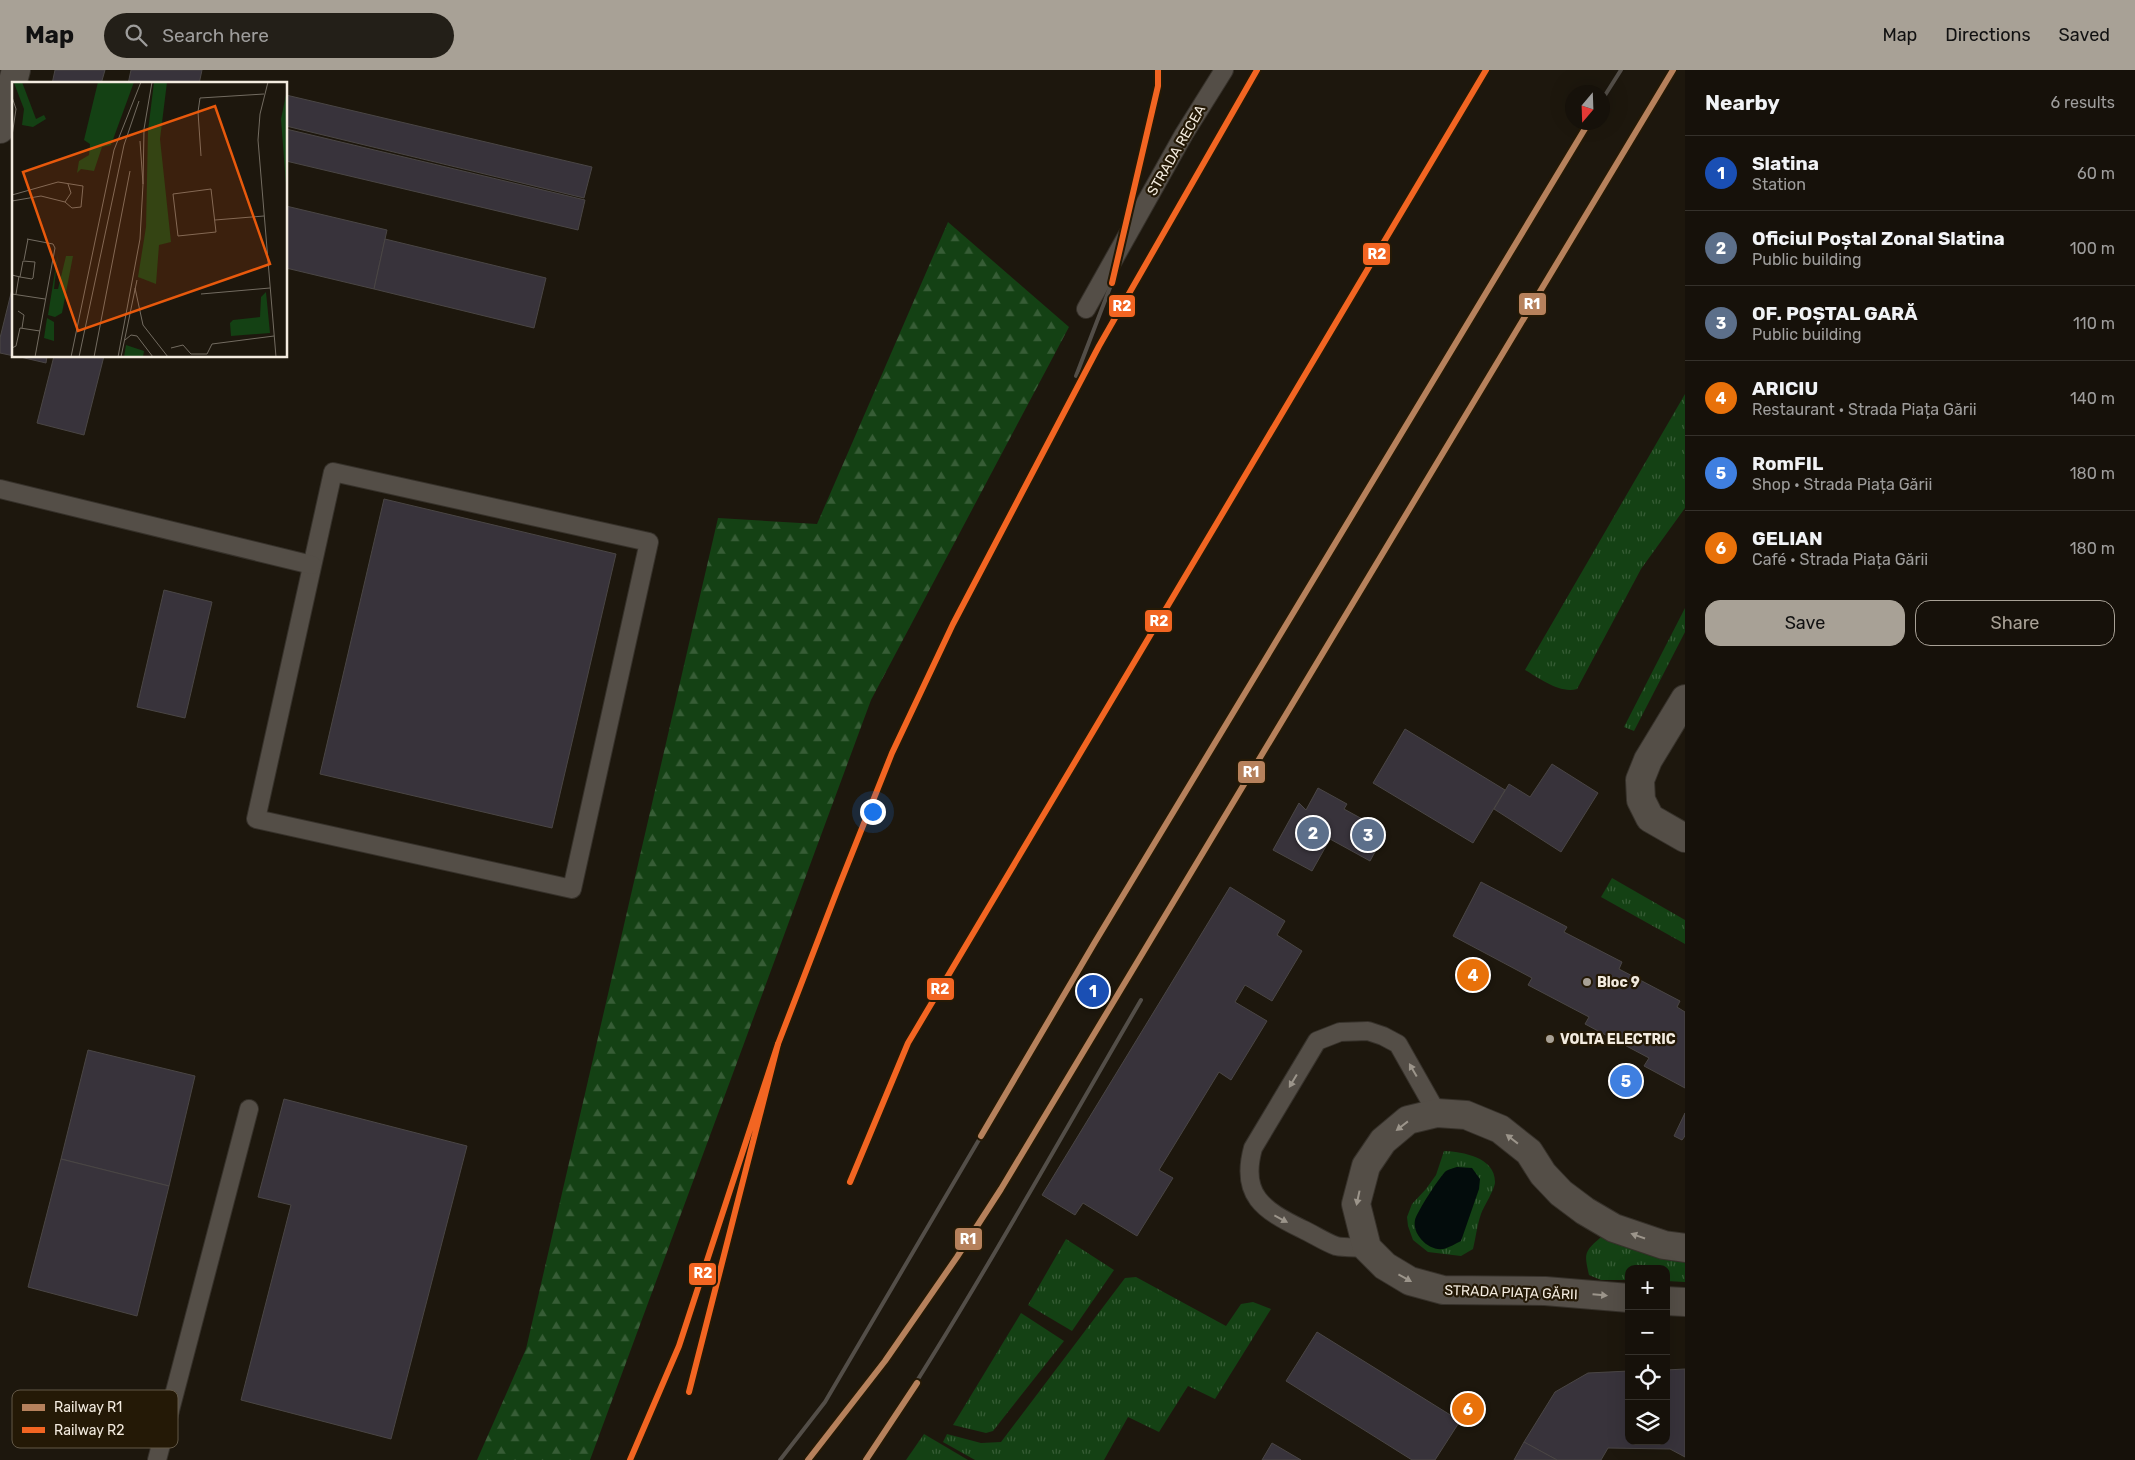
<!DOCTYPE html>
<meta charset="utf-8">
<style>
body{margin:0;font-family:Rubik,sans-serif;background:#231f18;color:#f1f3f6}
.controls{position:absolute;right:15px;bottom:15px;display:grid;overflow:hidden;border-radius:10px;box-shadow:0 5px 20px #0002}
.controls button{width:45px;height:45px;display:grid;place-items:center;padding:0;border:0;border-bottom:1px solid #35312b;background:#16110a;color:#f1f3f6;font:25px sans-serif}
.compass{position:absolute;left:1565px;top:15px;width:45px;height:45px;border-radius:50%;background:#16110a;box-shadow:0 5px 20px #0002;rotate:199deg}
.you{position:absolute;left:872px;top:741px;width:18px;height:18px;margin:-12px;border:4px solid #fff;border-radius:50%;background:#1a73e8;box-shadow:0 0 0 8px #1a73e833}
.badge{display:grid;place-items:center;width:32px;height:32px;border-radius:50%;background:#a8a196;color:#fff;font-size:16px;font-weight:700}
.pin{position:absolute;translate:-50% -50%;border:2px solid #fff;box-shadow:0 1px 5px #0006}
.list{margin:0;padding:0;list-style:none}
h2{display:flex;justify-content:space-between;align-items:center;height:65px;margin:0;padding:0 20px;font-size:21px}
h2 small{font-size:16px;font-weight:400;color:#9e9d9c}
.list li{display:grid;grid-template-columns:32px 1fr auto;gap:15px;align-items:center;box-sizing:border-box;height:75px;padding:0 20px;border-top:1px solid #35312b}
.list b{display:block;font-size:19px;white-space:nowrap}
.list p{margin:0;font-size:16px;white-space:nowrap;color:#9e9d9c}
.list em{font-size:16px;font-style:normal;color:#9e9d9c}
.actions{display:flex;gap:10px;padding:15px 20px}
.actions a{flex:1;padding:11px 0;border:1px solid #a8a196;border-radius:15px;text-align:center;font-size:18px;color:#a8a196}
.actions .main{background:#a8a196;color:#111}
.icon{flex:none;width:28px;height:28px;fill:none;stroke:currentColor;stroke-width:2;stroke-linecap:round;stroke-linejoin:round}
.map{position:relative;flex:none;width:1685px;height:1390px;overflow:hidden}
header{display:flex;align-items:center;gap:30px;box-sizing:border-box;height:70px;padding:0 25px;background:#a8a196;color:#111}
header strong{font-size:24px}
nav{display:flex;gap:28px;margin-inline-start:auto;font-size:18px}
.search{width:350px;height:45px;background:#231f18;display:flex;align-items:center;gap:12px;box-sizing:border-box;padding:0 18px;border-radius:28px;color:#9e9d9c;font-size:19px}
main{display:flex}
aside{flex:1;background:#16110a}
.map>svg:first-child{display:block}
.grass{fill:url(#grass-tufts)}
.forest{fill:url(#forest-firs)}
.water{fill:#030c0c}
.building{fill:#38333b;stroke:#4a4645}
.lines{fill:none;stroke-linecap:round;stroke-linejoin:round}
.service-casing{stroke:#36312a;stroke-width:20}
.minor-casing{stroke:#36312a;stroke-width:30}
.service{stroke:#544e47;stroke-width:18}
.minor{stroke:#544e47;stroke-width:28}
.rail{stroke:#534e48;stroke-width:4}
.rail-1-casing{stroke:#241906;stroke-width:10}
.rail-2-casing{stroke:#241906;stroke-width:10}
.rail-1{stroke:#b6815c;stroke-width:6}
.rail-2{stroke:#f26522;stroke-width:6}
.oneway{fill:#9c958b}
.poi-dot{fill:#a8a196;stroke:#241906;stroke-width:2}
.labels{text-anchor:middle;stroke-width:4.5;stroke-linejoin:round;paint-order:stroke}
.street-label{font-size:14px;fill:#f3ebdf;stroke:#241906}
.poi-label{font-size:14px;font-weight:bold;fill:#f3ebdf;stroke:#241906;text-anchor:start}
.inset-road{fill:none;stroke:#736c61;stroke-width:1}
.view{fill:#e8590c;fill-opacity:0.15;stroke:#e8590c;stroke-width:2.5}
.inset-edge{fill:none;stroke:#f3ebdf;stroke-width:2.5}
.key{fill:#241906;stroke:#625847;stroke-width:1}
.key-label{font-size:14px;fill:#f3ebdf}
.line-badge{stroke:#241906;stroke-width:2}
.badge-label{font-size:14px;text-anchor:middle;font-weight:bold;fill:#fff}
</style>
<header>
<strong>Map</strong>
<div class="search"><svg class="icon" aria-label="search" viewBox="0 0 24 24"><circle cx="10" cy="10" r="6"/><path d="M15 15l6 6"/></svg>Search here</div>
<nav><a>Map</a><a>Directions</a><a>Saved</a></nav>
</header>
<main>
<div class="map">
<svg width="1685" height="1390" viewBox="0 0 1685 1390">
<defs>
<pattern id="grass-tufts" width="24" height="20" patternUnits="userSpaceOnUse" patternTransform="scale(1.25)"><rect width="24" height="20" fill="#144114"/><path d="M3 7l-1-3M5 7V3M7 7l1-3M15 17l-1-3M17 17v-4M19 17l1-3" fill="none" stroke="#375d36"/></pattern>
<pattern id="forest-firs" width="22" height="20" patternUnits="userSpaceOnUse" patternTransform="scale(1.25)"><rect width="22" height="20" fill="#144114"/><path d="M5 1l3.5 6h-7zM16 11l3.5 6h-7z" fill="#375d36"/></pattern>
</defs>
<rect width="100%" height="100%" fill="#1d170d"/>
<g class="grass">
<path d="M1685 324V438L1641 499 1577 619C1560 624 1539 608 1525 600Z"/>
<polygon points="1685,538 1685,562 1634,661 1624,657"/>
<polygon points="1612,808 1685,850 1685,874 1601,827"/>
<path d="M1444 1081C1463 1082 1495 1087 1495 1112 1495 1119 1484 1136 1481 1144 1477 1155 1476 1167 1473 1179L1461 1186 1428 1182 1413 1170 1408 1156 1407 1147 1412 1134 1426 1119 1436 1105Z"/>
<path d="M1601 1167 1646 1183 1685 1192V1212L1666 1211V1199H1629V1210H1601L1589 1205C1584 1183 1584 1182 1601 1167Z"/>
<polygon points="1066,1169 1114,1200 1072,1261 1028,1235"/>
<polygon points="1136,1207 1226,1256 1241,1234 1253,1232 1271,1239 1215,1329 1188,1316 1159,1362 1128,1347 1104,1390 975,1390 943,1372 947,1364 981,1373 1001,1372 1125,1208"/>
<polygon points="1021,1243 1064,1271 993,1361 986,1363 953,1355"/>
<polygon points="924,1364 968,1390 906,1390"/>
</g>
<polygon class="forest" points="948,152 1069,257 871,630 590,1390 477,1390 526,1279 718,448 817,454"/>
<path class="water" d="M1457 1097 1472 1098 1480 1109 1479 1119 1461 1171C1456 1173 1449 1178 1443 1179 1428 1181 1412 1164 1415 1150 1417 1142 1440 1106 1446 1101 1449 1099 1454 1098 1457 1097Z"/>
<g class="building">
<polygon points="55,0 105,0 101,14 52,14"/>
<polygon points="131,0 202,0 199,14 128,14"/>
<polygon points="286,25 592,97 584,128 286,56"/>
<polygon points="286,59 585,130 578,160 286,91"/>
<polygon points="286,136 387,160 374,219 286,198"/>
<polygon points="385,169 546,208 534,258 374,219"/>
<polygon points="14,211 14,286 0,283 0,268"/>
<polygon points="16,286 47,286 46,293"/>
<polygon points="54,286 104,286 84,365 37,353"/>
<polygon points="384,429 616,484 552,758 320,704"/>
<polygon points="164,520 212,532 185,648 137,637"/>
<polygon points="1405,659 1505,720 1473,773 1373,713"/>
<polygon points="1552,694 1598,723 1561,782 1494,739 1509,714 1530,727"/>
<polygon points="1318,718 1347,734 1344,739 1386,762 1370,791 1330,769 1312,801 1273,780 1299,733 1306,740"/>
<polygon points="1481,812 1567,857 1564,862 1622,892 1619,899 1680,931 1677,937 1685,942 1685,1018 1644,996 1649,988 1585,954 1589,947 1528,915 1532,908 1453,866"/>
<polygon points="1230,817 1285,851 1277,865 1302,881 1272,931 1245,915 1235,932 1267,951 1231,1010 1219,1002 1159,1100 1173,1108 1137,1166 1083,1133 1075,1145 1042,1125"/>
<polygon points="88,980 195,1006 169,1116 61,1089"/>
<polygon points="284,1029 467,1076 391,1369 241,1330 291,1135 258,1127"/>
<polygon points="1685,1043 1685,1066 1682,1070 1674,1066"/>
<polygon points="61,1089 169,1116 137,1246 28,1217"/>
<polygon points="1317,1262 1460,1351 1435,1390 1412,1390 1286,1311"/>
<polygon points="1685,1299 1685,1387 1670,1379 1608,1378 1601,1390 1557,1390 1524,1372 1555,1322 1588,1303 1629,1301 1629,1371 1666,1371 1666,1300"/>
<polygon points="1524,1372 1557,1390 1514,1390"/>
<polygon points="1272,1373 1301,1390 1262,1390"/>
</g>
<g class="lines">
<defs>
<g id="service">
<polyline points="1086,239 1184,64 1224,0"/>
<polygon points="333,402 649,472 572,819 256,749"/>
<polyline points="0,419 312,495"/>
<path d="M1367 1178C1357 1177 1345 1178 1336 1176 1325 1172 1313 1164 1302 1159 1263 1140 1240 1125 1253 1078L1317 971 1340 962 1368 961 1383 966 1398 974 1437 1043"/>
<polyline points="157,1390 249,1039"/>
</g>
<g id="minor">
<polyline points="0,59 16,0"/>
<polyline points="1685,629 1648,690 1640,710 1641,730 1650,748 1685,768"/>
<polyline points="1629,1228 1545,1221 1443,1220 1410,1211 1385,1196 1367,1178 1356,1134 1366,1096 1383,1071 1408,1050 1437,1043 1466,1045 1500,1059 1529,1082 1543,1104 1561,1123 1585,1141 1614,1158 1664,1175 1685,1178"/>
<polyline points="1666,1231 1685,1232"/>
</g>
</defs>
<use href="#service" class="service-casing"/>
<use href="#minor" class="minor-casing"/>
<use href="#service" class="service"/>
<use href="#minor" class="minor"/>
<g class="rail">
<polyline points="1602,30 1621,0"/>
<polyline points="1076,306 1111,215 1158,16 1158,0"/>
<polyline points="778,974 837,821 892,683 953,554 1099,276 1257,0"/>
<polyline points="850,1112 908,973 1486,0"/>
<polyline points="630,1390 679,1276 778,974 689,1322"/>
<polyline points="780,1390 825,1332 1095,872 1589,52"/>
<path d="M866 1390C965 1241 1051 1084 1141 930"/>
</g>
<defs>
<g id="rail-1">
<polyline points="981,1066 1095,872 1589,52"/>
<polyline points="808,1390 885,1291 957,1187 1001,1119 1673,0"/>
<polyline points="866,1390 917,1313"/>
</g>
<g id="rail-2">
<polyline points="1112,213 1158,16 1158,0"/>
<polyline points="778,974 837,821 892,683 953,554 1099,276 1257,0"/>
<polyline points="850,1112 908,973 1486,0"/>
<polyline points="630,1390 679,1276 778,974 689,1322"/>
</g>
</defs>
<use href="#rail-1" class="rail-1-casing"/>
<use href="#rail-2" class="rail-2-casing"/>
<use href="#rail-1" class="rail-1"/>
<use href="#rail-2" class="rail-2"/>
</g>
<defs><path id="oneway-solid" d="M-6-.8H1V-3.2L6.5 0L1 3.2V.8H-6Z" transform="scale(1.25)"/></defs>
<g class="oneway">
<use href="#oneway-solid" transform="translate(1413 1000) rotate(-120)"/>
<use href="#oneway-solid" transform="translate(1293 1011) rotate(121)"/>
<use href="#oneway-solid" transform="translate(1402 1056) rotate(142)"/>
<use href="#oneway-solid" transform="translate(1512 1069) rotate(-142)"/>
<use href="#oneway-solid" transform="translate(1358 1128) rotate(102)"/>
<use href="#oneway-solid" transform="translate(1281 1149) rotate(28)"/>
<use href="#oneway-solid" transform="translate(1638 1166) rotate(-161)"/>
<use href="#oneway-solid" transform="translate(1405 1208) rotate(29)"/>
<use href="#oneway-solid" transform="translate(1600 1225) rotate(5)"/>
</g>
<g class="poi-dot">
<circle cx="1587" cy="912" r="5"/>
<circle cx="1550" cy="969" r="5"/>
</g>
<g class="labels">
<g class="street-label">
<text transform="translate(1176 80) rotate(-60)" y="5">STRADA RECEA</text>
<text transform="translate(1511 1222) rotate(2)" y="5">STRADA PIAȚA GĂRII</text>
</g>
<g class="poi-label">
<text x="1597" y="917">Bloc 9</text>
<text x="1560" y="974">VOLTA ELECTRIC</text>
</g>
</g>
<g transform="translate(12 12)">
<rect width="275" height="275" fill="#1d170d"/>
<path d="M10 0 24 37 32 33 34 37 21 45 10 43 12 27 2 1ZM86 0H122L99 63 90 65 82 89 69 87 65 91 67 79 77 73 78 62 72 58ZM46 171 42 207H46L54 174H61L50 231 43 235 36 233ZM254 210 258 251 219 254 218 241 221 238 248 235 249 215ZM35 236 42 240V259L32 256Z" fill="#144114"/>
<path d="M142 0H155L148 57 159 160 147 163 144 202 126 195 134 145 136 49ZM275 8V116L269 37ZM114 263 132 269 131 275H112Z" fill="#144114"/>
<path class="inset-road" d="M256 0 248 32 246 58 264 275M0 15 4 27 0 54M128 59 131 102 132 47 140 0M189 74 186 30 188 16 252 12M199 107 204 150 166 154 161 112ZM0 113 46 100 71 104 69 125 60 126 53 120M0 119 29 114 53 120 59 111 56 102M203 138 252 134M15 157 41 162 43 166 23 275M12 178 16 157M0 193 8 195 20 197 21 196 23 180 11 179 8 195M123 206 131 243 156 275M0 212 33 217M4 212 7 194M189 212 258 206M6 229 12 233 10 246M113 258 119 253 125 254 141 275M0 266 4 264 8 246 28 249M159 266 171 263 179 272H195L200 262 262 254M59 275 102 68 129 0M67 275 112 63 127 19M82 275 118 89M106 275 128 157 131 102M109 275 125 198"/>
<path class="view" d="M203 24 258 182 66 249 11 90Z"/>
<rect width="275" height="275" class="inset-edge"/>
</g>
<rect x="12" y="1320" width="166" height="58" rx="8" class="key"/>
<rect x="22" y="1334" width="23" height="7" fill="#b6815c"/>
<rect x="22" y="1357" width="23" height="6" fill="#f26522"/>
<g class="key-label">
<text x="54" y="1342">Railway R1</text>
<text x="54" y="1365">Railway R2</text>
</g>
<g class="line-badge">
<rect x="1362" y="172" width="29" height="24" rx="5" fill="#f26522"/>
<rect x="1518" y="222" width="29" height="24" rx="5" fill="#b6815c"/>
<rect x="1108" y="224" width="28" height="24" rx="5" fill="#f26522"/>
<rect x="1144" y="539" width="29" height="24" rx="5" fill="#f26522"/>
<rect x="1237" y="690" width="29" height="24" rx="5" fill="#b6815c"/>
<rect x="926" y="907" width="29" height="24" rx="5" fill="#f26522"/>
<rect x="954" y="1157" width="29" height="24" rx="5" fill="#b6815c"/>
<rect x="688" y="1192" width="29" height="24" rx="5" fill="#f26522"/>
</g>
<g class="badge-label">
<text x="1377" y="189">R2</text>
<text x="1532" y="239">R1</text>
<text x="1122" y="241">R2</text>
<text x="1159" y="556">R2</text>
<text x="1251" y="707">R1</text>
<text x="940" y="924">R2</text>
<text x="968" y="1174">R1</text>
<text x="703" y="1208">R2</text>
</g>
</svg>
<div class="controls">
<button>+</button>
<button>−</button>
<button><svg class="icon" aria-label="locate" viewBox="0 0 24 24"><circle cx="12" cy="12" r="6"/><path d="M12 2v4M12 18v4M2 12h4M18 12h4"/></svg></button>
<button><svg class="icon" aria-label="layers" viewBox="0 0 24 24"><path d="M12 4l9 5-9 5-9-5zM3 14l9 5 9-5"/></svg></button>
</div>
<svg class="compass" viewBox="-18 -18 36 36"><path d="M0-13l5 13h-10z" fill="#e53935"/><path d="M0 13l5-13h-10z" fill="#9e9d9c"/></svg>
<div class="you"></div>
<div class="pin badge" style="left:1093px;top:921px;background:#1a4fb4">1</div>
<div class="pin badge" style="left:1313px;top:763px;background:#5c6f8a">2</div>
<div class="pin badge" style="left:1368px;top:765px;background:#5c6f8a">3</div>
<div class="pin badge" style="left:1473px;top:905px;background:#e8710a">4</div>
<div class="pin badge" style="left:1626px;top:1011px;background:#3f7fe0">5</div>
<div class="pin badge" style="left:1468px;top:1339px;background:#e8710a">6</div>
</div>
<aside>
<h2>Nearby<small>6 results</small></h2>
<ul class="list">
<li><span class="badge" style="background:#1a4fb4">1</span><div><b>Slatina</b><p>Station</p></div><em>60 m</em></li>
<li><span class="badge" style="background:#5c6f8a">2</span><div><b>Oficiul Poștal Zonal Slatina</b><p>Public building</p></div><em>100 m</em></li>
<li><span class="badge" style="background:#5c6f8a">3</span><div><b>OF. POȘTAL GARĂ</b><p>Public building</p></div><em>110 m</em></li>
<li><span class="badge" style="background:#e8710a">4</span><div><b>ARICIU</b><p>Restaurant · Strada Piața Gării</p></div><em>140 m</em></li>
<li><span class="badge" style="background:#3f7fe0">5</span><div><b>RomFIL</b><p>Shop · Strada Piața Gării</p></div><em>180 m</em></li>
<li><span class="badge" style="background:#e8710a">6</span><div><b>GELIAN</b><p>Café · Strada Piața Gării</p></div><em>180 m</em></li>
</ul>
<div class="actions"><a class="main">Save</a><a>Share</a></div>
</aside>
</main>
